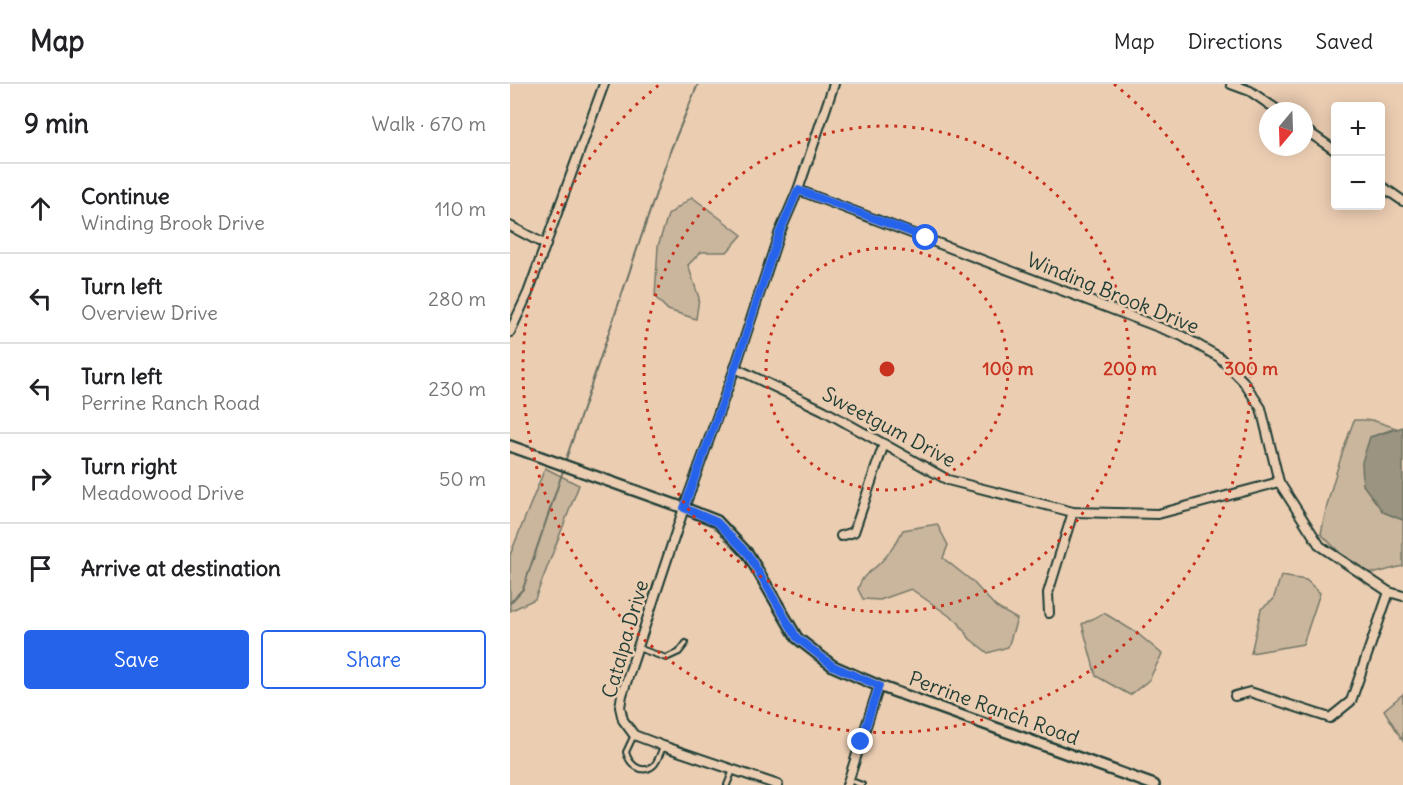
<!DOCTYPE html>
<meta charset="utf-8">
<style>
body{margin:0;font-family:Delius,sans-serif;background:#f2f2f2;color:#202124}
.controls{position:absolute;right:18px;top:18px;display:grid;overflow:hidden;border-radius:6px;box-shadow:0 3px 15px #0003}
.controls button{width:54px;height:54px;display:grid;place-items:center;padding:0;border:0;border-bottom:2px solid #e0e0e0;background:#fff;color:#202124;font:30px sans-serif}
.compass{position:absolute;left:749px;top:18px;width:54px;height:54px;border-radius:50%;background:#fff;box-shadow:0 3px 15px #0003;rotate:199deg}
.stop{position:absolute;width:18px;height:18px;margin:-14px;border:4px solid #2563eb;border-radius:50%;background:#fff}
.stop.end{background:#2563eb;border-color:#fff;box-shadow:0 2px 6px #0008}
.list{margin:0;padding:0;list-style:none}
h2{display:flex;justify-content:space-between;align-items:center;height:78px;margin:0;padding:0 24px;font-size:26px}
h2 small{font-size:20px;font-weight:400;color:#757577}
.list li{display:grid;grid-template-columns:39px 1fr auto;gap:18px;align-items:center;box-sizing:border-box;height:90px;padding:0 24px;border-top:2px solid #e0e0e0}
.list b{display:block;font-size:22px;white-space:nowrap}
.list p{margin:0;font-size:20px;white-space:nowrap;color:#757577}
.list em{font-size:20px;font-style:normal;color:#757577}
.actions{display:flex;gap:12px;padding:18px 24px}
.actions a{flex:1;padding:14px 0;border:2px solid #2563eb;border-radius:6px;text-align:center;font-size:21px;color:#2563eb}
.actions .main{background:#2563eb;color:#fff}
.icon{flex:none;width:33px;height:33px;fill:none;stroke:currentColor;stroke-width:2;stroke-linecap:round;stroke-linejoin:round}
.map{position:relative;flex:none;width:893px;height:701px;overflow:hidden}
header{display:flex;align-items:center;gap:36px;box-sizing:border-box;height:84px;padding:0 30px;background:#fff;border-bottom:2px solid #e0e0e0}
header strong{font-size:28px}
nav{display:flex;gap:33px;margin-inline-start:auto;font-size:21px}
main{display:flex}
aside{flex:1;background:#fff}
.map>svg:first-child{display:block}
.green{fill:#cab59d;stroke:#747968;stroke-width:1.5}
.water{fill:#9a9480;stroke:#697162;stroke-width:1.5}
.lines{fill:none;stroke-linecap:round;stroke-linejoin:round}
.stream{stroke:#697162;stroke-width:2}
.service-casing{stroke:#1f3d34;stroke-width:8}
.minor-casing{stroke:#1f3d34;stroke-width:12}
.tertiary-casing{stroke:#1f3d34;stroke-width:14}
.service{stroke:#ebcdb2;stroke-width:4}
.minor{stroke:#ebcdb2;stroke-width:8}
.tertiary{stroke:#ebcdb2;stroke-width:9}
.route{stroke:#2563eb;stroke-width:8}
.ring{fill:none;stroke:#c8321e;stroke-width:3;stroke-dasharray:3 6}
.labels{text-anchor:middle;stroke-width:5;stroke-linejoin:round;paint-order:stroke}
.street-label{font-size:20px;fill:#1f3d34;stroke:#ebcdb2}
.centre{fill:#c8321e;stroke:#ebcdb2;stroke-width:3}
.ring-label{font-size:18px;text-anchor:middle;font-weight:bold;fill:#c8321e;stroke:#ebcdb2;stroke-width:5;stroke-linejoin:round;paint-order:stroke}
</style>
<header>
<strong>Map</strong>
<nav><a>Map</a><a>Directions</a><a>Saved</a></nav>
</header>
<main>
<aside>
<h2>9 min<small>Walk · 670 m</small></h2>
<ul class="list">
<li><svg class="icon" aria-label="ahead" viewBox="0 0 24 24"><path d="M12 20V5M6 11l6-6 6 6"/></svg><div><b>Continue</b><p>Winding Brook Drive</p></div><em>110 m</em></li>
<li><svg class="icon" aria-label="left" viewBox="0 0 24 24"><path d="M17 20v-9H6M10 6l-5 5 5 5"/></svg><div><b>Turn left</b><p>Overview Drive</p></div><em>280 m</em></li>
<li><svg class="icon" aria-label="left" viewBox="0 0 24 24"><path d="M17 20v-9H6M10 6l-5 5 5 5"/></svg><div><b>Turn left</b><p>Perrine Ranch Road</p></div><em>230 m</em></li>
<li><svg class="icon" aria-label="right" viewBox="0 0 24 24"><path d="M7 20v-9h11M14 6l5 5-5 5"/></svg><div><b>Turn right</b><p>Meadowood Drive</p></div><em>50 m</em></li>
<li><svg class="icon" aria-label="arrive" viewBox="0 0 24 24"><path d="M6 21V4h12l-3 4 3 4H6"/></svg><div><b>Arrive at destination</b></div></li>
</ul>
<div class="actions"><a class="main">Save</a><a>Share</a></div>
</aside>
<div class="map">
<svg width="893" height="701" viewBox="0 0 893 701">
<rect width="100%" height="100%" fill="#ebcdb2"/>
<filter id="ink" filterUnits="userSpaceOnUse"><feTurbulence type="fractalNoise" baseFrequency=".0167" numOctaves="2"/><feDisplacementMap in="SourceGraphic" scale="12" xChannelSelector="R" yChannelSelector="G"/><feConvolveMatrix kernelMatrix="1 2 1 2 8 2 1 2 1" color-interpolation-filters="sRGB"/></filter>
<g filter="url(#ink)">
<g class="green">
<polygon points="182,113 232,151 217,168 191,168 178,181 189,214 186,235 158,226 145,213 148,162 158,131"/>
<path d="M844 336H862L886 344 860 353 873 428 893 436V482L866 489 844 486 834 473 811 450C818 410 830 374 844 336Z"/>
<polygon points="35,384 69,401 25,515 0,527 0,471"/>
<path d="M427 440 438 461 433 474 462 497 486 523 507 535 498 563 478 569 460 555 448 538 401 505 370 516 353 515 348 505C353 489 359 490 370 479 380 469 387 458 393 446Z"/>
<polygon points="771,492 796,496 810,509 793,560 741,569 751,525 763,516"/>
<polygon points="594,529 627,549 652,570 639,596 620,611 586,592 572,540"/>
<polygon points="893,610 893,657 874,626"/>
</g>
<polygon class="water" points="893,343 893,436 873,428 853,401 852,378 860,353"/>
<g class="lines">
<g class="stream">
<polyline points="55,378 161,65 188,0"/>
<polyline points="0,519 13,505 54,384"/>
</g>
<defs>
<g id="service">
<polyline points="128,564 156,574 169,568 176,559"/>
<path d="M124 651 116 668C119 680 131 691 143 682 148 678 150 669 153 663"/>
<polyline points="339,696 352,701"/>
<polyline points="217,701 223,686"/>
</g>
<g id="minor">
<polyline points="721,0 740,7 769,27"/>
<polyline points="794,45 826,67"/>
<polyline points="870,101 893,117"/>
<polyline points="288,106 672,252 709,273 733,297 751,324 769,398 810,462 879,508 893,512"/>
<polyline points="0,142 36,161"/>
<polyline points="0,248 18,209 94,0"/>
<polyline points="225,284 313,326 438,396 563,428 648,430 769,398"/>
<polyline points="331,452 344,448 374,360"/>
<polyline points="539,529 538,509 563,428"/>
<polyline points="725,612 740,608 820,634 841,617 879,508"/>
<polyline points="268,701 153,662 124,651 113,636 110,623 112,611 174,424 225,284 269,150 288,106 324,0"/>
<polyline points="337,701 369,602"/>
</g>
<polyline id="tertiary" points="0,362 174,424 207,437 238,470 287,554 323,582 369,602 644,701"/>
</defs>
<use href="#service" class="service-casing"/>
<use href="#minor" class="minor-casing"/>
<use href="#tertiary" class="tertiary-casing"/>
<use href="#service" class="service"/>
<use href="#minor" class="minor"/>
<use href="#tertiary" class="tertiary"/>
</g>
</g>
<g class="lines" filter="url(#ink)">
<polyline class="route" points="351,658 369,602 323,582 287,554 238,470 207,438 174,424 225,284 269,150 288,106 416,154"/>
</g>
<g class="ring">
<circle cx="377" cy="285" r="121"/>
<circle cx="377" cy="285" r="243"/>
<path d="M604 0A364 364 0 1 1 150 0"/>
</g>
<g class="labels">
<g class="street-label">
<text transform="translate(603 209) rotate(22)" y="7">Winding Brook Drive</text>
<text transform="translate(379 343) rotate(28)" y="7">Sweetgum Drive</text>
<text transform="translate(115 555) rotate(-74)" y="7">Catalpa Drive</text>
<text transform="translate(484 624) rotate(20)" y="7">Perrine Ranch Road</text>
</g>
</g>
<circle cx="377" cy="285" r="9" class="centre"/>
<g class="ring-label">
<text x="498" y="291">100 m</text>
<text x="620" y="291">200 m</text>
<text x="741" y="291">300 m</text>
</g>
</svg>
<div class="controls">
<button>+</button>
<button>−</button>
</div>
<svg class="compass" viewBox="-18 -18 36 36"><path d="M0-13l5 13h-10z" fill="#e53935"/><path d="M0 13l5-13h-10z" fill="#757577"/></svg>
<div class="stop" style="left:416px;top:154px"></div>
<div class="stop end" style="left:351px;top:658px"></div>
</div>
</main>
